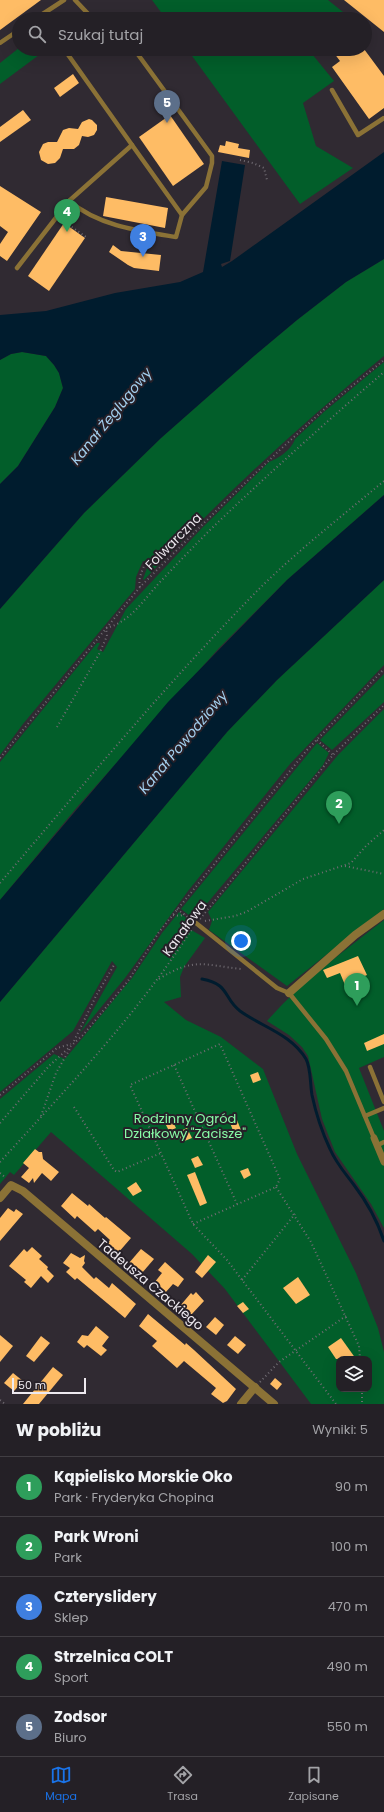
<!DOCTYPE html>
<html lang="pl">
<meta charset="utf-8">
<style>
body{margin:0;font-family:Poppins,sans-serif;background:#302d32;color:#f1f3f6}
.controls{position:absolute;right:12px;bottom:12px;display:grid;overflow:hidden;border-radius:8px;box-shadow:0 4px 16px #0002}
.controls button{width:36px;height:36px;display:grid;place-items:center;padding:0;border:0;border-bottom:1px solid #413e43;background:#242026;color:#f1f3f6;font:20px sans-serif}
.scale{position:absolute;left:12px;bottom:10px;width:74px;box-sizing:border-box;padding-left:4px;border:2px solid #ede9ef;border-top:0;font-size:11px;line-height:14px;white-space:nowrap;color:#ede9ef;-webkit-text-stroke:3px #262028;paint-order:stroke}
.you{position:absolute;left:241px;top:941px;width:14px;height:14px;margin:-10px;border:3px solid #fff;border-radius:50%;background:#1a73e8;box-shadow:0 0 0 6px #1a73e833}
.badge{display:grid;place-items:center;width:26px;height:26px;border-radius:50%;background:#1a73e8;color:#fff;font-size:13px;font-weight:700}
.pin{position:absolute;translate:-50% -33px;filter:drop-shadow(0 1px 2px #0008)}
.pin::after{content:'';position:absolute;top:21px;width:14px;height:12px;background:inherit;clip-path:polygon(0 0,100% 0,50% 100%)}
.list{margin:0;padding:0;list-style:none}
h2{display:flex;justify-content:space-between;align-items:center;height:52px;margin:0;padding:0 16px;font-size:17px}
h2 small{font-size:13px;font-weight:400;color:#a3a3a7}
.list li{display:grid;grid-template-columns:26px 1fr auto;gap:12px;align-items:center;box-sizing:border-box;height:60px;padding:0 16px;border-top:1px solid #413e43}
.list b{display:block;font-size:15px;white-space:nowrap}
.list p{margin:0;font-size:13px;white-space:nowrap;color:#a3a3a7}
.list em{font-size:13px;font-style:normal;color:#a3a3a7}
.icon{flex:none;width:22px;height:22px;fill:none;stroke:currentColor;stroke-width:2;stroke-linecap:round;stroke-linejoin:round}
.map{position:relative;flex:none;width:384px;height:1404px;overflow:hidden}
.search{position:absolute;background:#242026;box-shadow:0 4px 16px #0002;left:12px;right:12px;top:12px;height:44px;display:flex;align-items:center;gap:10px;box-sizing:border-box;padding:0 14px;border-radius:22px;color:#a3a3a7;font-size:15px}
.sheet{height:352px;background:#242026}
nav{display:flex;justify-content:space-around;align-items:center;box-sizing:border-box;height:56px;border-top:1px solid #413e43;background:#242026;font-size:11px;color:#a3a3a7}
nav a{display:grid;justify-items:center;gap:2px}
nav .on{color:#1a73e8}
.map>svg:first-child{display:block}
.green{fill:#025e2a;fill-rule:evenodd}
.water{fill:#001c2e}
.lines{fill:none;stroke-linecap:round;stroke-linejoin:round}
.stream{stroke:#001c2e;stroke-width:3}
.building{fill:#febc65}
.path{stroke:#726d74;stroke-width:2;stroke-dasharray:1 3;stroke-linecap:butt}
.service{stroke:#8b7236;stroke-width:4.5}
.pedestrian{stroke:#8b7236;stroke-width:7}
.minor{stroke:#8b7236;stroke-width:8}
.labels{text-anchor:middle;stroke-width:4;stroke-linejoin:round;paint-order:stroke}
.street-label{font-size:13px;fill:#ede9ef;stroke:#262028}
.park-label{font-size:13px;fill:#88fca7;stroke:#262028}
.water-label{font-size:14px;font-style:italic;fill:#a3cfee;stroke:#262028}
</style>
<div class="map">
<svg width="384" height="1404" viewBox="0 0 384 1404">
<rect width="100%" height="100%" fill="#302a32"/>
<g class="green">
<polygon points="152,0 328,0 343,12 333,19 166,19"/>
<polygon points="19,48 47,49 0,84 0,63"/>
<polygon points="187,49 308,49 334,81 303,103 316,146 353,168 300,204"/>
<path d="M384 259V356C299 425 219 500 144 580L143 579 149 563 143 561 136 577 135 589 23 724 0 755V609L84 513 161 438 254 356 297 320 346 282Z"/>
<polygon points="22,352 46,356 54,365 59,373 63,388 55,407 18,466 0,484 0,360 11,354"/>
<path d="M384 362V495L287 580 219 648 78 806 0 900V762L97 643H100L97 649 103 652 126 609 202 528 269 462C278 459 292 449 295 439L325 411Z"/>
<polygon points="384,580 384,665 290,764 188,891 125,978 80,1033 117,967 112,961 73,1031 0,1092 0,1002 227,732 277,680"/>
<polygon points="384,674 384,702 332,750 320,740"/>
<polygon points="384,709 384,909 287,986 209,930 212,921 208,912 338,755"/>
<polygon points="317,743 329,753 323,765 194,919 181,909"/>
<path d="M179 912 191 922 188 928 205 938 184 967 180 977 181 997 164 1002 186 1020 221 1037 263 1069 297 1154 356 1273 378 1328 384 1352V1404H311L225 1289 192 1254 51 1132 14 1175 10 1172 0 1184V1099L54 1054 65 1059 132 978 162 933ZM339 1359H369V1389H339Z"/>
<path d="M384 920V1057L359 1068 384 1131V1228L371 1204 335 1152 322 1119 308 1056 302 1047 289 1035 267 1021C301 982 343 952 384 920Z"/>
</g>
<g class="water">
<polygon points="384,152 384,259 346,282 297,320 254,356 161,438 84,513 0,609 0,484 18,466 55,407 63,388 59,373 54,365 46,356 22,352 11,354 0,360 0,315 46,311 115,293 180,282 203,272 222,161 245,165 230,261 221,264 222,267 232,261"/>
<polygon points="384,495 384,580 277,680 227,732 0,1002 0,900 168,702 287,580"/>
</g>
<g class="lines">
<path class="stream" d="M202 979C230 984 223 998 240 1011 262 1027 291 1034 306 1059 311 1068 310 1084 312 1095 316 1114 322 1132 330 1149 336 1163 345 1173 354 1185 367 1202 377 1220 384 1241"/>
</g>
<g class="building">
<polygon points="0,0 41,0 0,30"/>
<polygon points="344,0 384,0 384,32"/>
<polygon points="331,49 364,49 384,76 384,108 369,119 332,67 340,61"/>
<polygon points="73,74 79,83 60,97 54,88"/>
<polygon points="23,110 31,120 0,142 0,127"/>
<polygon points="170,115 204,164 173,186 139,137"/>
<polygon points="89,119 92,120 97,125 97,130 94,135 88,137 82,136 79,145 74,149 63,149 60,158 55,163 48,164 41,160 39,152 43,144 48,142 57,142 63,130 69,128 78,129 82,122"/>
<polygon points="226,141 239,144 238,148 250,150 249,158 218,152 220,145 225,146"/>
<polygon points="0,186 41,212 7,261 0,256 0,244 8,232 0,226"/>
<polygon points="106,197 168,208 165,228 103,216"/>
<polygon points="64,223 85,238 49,291 28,276"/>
<polygon points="113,245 121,251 161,255 159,271 134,268 128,265 109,252"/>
<polygon points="358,956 367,975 345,985 340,973 327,978 323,970"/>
<polygon points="384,1034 384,1044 367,1051 364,1043"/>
<polygon points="258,1072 261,1080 253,1083 250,1075"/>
<polygon points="171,1118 176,1128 169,1131 164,1121"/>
<polygon points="237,1120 241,1130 234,1133 230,1123"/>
<polygon points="187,1128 192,1138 182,1142 178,1132"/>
<polygon points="35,1149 39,1152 42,1152 43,1159 59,1172 51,1181 42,1173 34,1183 33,1178 29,1183 21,1177 29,1168 23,1163"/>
<polygon points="198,1156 203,1165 195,1168 191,1159"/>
<polygon points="248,1168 251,1175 244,1179 240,1171"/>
<polygon points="195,1172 207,1203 200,1206 187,1175"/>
<polygon points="136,1182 142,1191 133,1196 127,1188"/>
<polygon points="72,1193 88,1206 89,1204 105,1218 106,1217 131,1238 118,1253 107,1244 110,1240 98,1229 95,1232 77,1216 75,1219 61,1206"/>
<polygon points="8,1208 14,1212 16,1209 23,1214 0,1241 0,1218"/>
<polygon points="32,1247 42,1256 39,1259 48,1267 47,1269 54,1276 48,1283 41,1276 31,1288 24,1282 26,1280 9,1266 24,1249 27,1252"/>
<polygon points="141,1249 154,1259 142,1273 129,1263"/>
<polygon points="71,1253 80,1258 85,1255 84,1261 85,1263 82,1267 94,1279 96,1277 109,1288 112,1283 136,1304 125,1318 77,1278 75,1280 66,1272 70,1268 63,1263"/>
<polygon points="208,1255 216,1262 202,1278 195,1272"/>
<polygon points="165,1262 184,1279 178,1287 173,1284 165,1293 154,1283 162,1273 158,1270"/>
<polygon points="298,1277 310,1295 296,1304 283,1288"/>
<polygon points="196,1292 204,1301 191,1315 180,1306 191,1293 193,1295"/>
<polygon points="243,1302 249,1309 243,1313 237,1306"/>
<polygon points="148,1314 185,1345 186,1343 194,1350 236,1389 227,1401 223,1403 211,1394 216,1388 184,1361 177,1368 152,1346 157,1341 139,1326"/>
<polygon points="215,1317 224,1325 216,1335 206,1327"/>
<polygon points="96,1326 109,1337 102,1346 107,1350 101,1356 87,1345 84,1348 77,1342 82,1335 88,1336"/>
<polygon points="0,1335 13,1346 0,1362"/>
<polygon points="41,1336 50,1343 34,1362 26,1356"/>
<polygon points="235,1336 246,1345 238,1354 227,1345"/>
<polygon points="341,1338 356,1359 336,1359 328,1347"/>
<polygon points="53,1367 63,1375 39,1404 23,1404"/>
<polygon points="13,1373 23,1381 14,1391 4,1383"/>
<polygon points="275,1378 282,1384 277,1390 270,1384"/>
</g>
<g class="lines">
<g class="path">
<polyline points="240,160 253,163 264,168 267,180"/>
<polyline points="62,220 86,237"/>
<path d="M140 587C138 578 142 571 146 562"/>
<path d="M57 727 99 654 107 636 106 628C131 622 144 599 160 582 177 564 194 546 211 529 267 475 325 423 384 372"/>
<polyline points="317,740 333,755"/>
<polyline points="0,758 140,587 225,502 282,448 331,403 384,360"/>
<polyline points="345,866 384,874"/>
<path d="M0 883C84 784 167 683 258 590 297 551 342 516 384 481"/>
<polyline points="177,909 190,919"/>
<polyline points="173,915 180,916 185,914"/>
<polyline points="200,919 333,755 384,705"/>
<polyline points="205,921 235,916 246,912 303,879 351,863 366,846 384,830"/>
<path d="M159 979C194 957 204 965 241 969"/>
<polyline points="74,1041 96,996 114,965"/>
<polyline points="174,1065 237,1204"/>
<polyline points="0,1095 57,1048 71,1044"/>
<polyline points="74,1107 114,1170 117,1172 161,1153"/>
<polyline points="41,1116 56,1073 71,1047"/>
<polyline points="0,1123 49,1066 83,1035 128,981 159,932 307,750 384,669"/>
<path d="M0 1162C69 1086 136 1016 192 929"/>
<polyline points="0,1173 6,1178"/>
<polyline points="276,1187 311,1242 359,1346 360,1359"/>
<polyline points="193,1224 276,1187 280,1179 220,1044 130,1085 193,1224 227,1260 336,1404"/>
<polyline points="242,1280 295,1214"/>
<polyline points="260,1382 279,1362 346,1316"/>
<polyline points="362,1389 362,1404"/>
<polyline points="0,1400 5,1404"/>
</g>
<g class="service">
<polyline points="75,0 93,19"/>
<polyline points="35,19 64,0"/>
<polyline points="0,43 19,30"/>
<polyline points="332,90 358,135 384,118"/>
<polyline points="132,145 182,215"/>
<path d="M69 201C99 226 139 231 176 237L182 215 206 187 212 163V156L134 49"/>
<polyline points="17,268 69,201 132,145 64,49"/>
<polyline points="196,923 277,988 289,993 326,1039 346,1071 374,1138"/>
<polyline points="370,1067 384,1102"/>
<polyline points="365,1116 384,1108"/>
<polyline points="378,1145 384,1142"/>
</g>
<polyline class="pedestrian" points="374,1138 384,1162"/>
<g class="minor">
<polyline points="289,993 355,935 384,914"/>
<polyline points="0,1198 11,1185 23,1191 274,1404"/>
<polyline points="241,1404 255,1387"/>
</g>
</g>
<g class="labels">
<g class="street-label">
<text transform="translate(173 541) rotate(-45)" y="5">Folwarczna</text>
<text transform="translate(184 928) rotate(-54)" y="5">Kanałowa</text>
<text transform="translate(151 1284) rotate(40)" y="5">Tadeusza Czackiego</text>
</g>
<g class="park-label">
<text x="185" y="1123">Rodzinny Ogród<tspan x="185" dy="15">Działkowy "Zacisze"</tspan></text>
</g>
<g class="water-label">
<text transform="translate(111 416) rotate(-51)" y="5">Kanał Żeglugowy</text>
<text transform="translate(183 742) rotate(-50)" y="5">Kanał Powodziowy</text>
</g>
</g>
</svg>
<div class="controls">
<button><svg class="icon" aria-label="layers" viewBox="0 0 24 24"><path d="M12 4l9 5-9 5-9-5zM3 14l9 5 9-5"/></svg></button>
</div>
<div class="scale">50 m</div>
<div class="you"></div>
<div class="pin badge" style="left:357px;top:1006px;background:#2e9e5b">1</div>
<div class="pin badge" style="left:339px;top:824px;background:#2e9e5b">2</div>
<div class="pin badge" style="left:143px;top:257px;background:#3f7fe0">3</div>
<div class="pin badge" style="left:67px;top:232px;background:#2e9e5b">4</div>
<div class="pin badge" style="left:167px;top:123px;background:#5c6f8a">5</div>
<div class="search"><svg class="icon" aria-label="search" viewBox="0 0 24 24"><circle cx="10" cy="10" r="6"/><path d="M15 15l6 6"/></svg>Szukaj tutaj</div>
</div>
<section class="sheet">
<h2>W pobliżu<small>Wyniki: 5</small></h2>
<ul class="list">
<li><span class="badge" style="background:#2e9e5b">1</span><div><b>Kąpielisko Morskie Oko</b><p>Park · Fryderyka Chopina</p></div><em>90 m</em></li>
<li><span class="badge" style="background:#2e9e5b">2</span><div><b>Park Wroni</b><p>Park</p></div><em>100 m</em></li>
<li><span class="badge" style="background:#3f7fe0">3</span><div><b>Czteryslidery</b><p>Sklep</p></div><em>470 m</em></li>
<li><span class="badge" style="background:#2e9e5b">4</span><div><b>Strzelnica COLT</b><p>Sport</p></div><em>490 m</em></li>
<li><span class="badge" style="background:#5c6f8a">5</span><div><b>Zodsor</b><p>Biuro</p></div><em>550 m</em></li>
</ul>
</section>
<nav>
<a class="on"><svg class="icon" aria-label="map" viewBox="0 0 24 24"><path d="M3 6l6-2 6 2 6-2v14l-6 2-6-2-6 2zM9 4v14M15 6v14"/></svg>Mapa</a>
<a><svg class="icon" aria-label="directions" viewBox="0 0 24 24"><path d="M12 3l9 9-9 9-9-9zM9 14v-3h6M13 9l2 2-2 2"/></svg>Trasa</a>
<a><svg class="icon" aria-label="saved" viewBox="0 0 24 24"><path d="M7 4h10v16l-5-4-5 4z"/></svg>Zapisane</a>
</nav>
